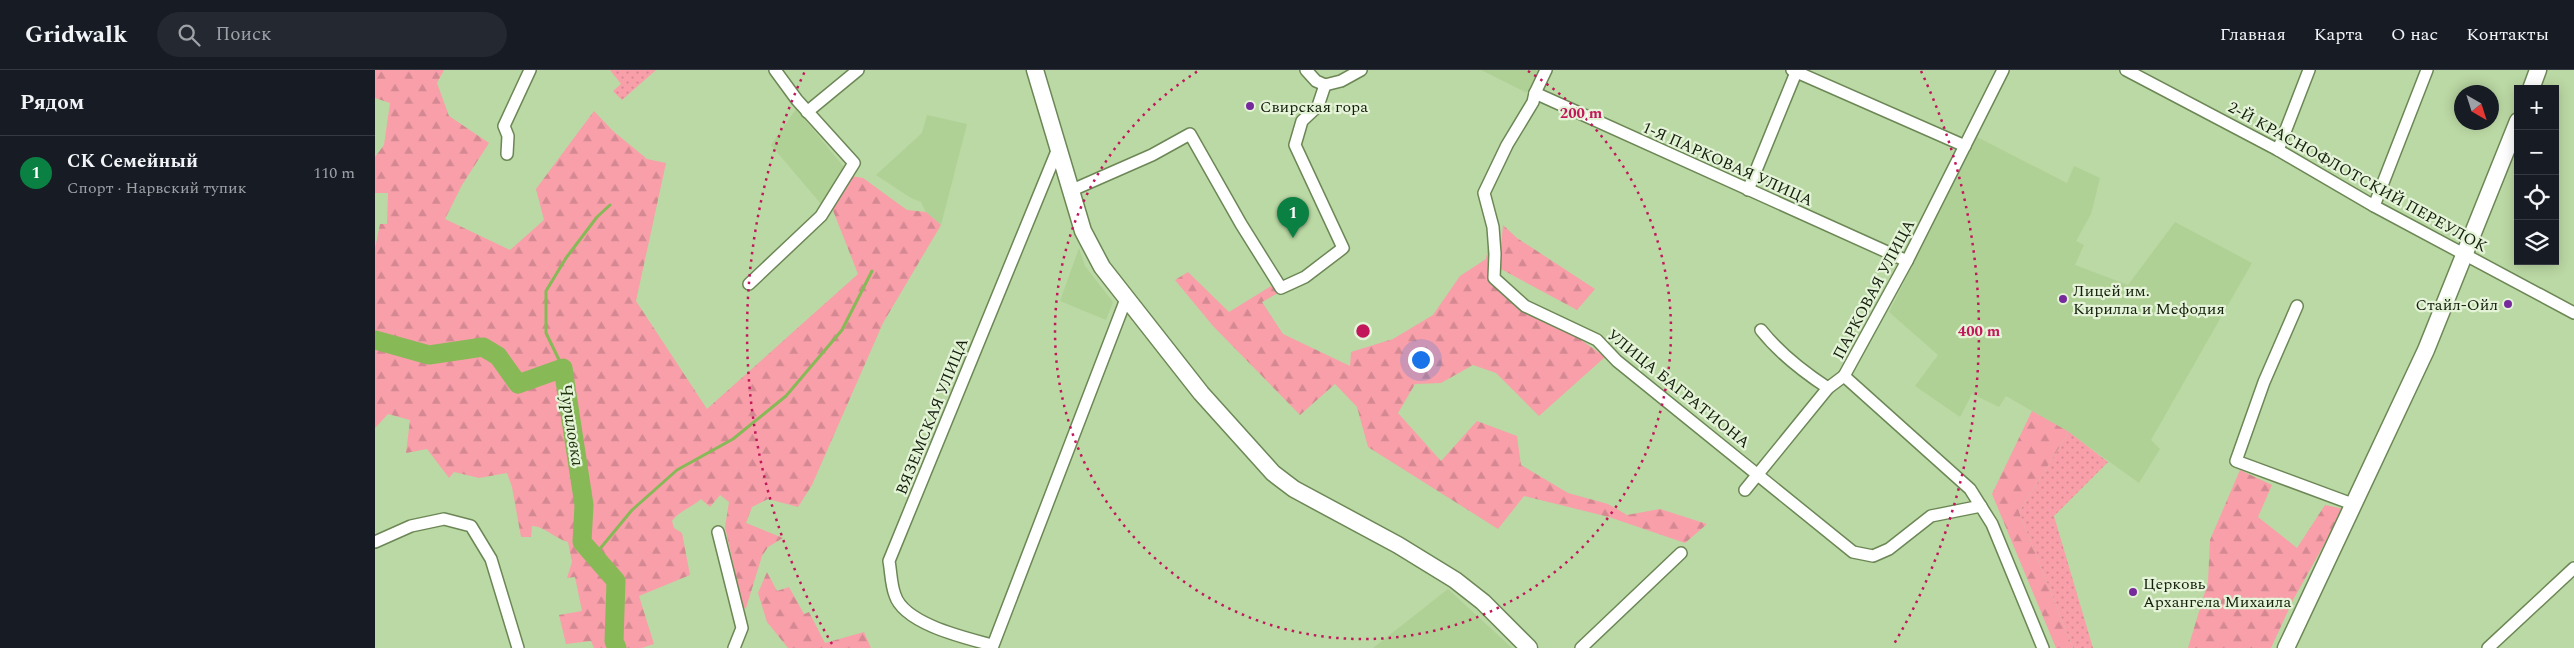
<!DOCTYPE html>
<html lang="ru">
<meta charset="utf-8">
<style>
body{margin:0;font-family:Spectral,serif;background:#242831;color:#f1f3f6}
.controls{position:absolute;right:15px;top:15px;display:grid;overflow:hidden;border-radius:0px;box-shadow:0 2px 12px #0003}
.controls button{width:45px;height:45px;display:grid;place-items:center;padding:0;border:0;border-bottom:1px solid #363941;background:#171b24;color:#f1f3f6;font:25px sans-serif}
.compass{position:absolute;left:2079px;top:15px;width:45px;height:45px;border-radius:50%;background:#171b24;box-shadow:0 2px 12px #0003;rotate:141deg}
.you{position:absolute;left:1045px;top:289px;width:18px;height:18px;margin:-12px;border:4px solid #fff;border-radius:50%;background:#1a73e8;box-shadow:0 0 0 8px #1a73e833}
.badge{display:grid;place-items:center;width:32px;height:32px;border-radius:50%;background:#0b8043;color:#fff;font-size:16px;font-weight:700}
.pin{position:absolute;translate:-50% -41px;filter:drop-shadow(0 1px 2px #0008)}
.pin::after{content:'';position:absolute;top:26px;width:18px;height:15px;background:inherit;clip-path:polygon(0 0,100% 0,50% 100%)}
.list{margin:0;padding:0;list-style:none}
h2{display:flex;justify-content:space-between;align-items:center;height:65px;margin:0;padding:0 20px;font-size:21px}
h2 small{font-size:16px;font-weight:400;color:#9ea1a6}
.list li{display:grid;grid-template-columns:32px 1fr auto;gap:15px;align-items:center;box-sizing:border-box;height:75px;padding:0 20px;border-top:1px solid #363941}
.list b{display:block;font-size:19px;white-space:nowrap}
.list p{margin:0;font-size:16px;white-space:nowrap;color:#9ea1a6}
.list em{font-size:16px;font-style:normal;color:#9ea1a6}
.icon{flex:none;width:28px;height:28px;fill:none;stroke:currentColor;stroke-width:2;stroke-linecap:round;stroke-linejoin:round}
.map{position:relative;flex:none;width:2199px;height:578px;overflow:hidden}
header{display:flex;align-items:center;gap:30px;box-sizing:border-box;height:70px;padding:0 25px;background:#171b24;border-bottom:1px solid #363941}
header strong{font-size:24px}
nav{display:flex;gap:28px;margin-inline-start:auto;font-size:18px}
.search{width:350px;height:45px;background:#242831;display:flex;align-items:center;gap:12px;box-sizing:border-box;padding:0 18px;border-radius:28px;color:#9ea1a6;font-size:19px}
main{display:flex}
aside{flex:1;background:#171b24}
.map>svg:first-child{display:block}
.built{fill:#b0d195}
.green{fill:url(#green-dots)}
.forest{fill:url(#forest-firs)}
.lines{fill:none;stroke-linecap:round;stroke-linejoin:round}
.stream{stroke:#87b957;stroke-width:3}
.river{stroke:#87b957;stroke-width:19}
.street-casing{stroke:#6c8756;stroke-width:14}
.secondary-casing{stroke:#6c8756;stroke-width:19}
.street{stroke:#fff;stroke-width:11}
.secondary{stroke:#fff;stroke-width:16}
.ring{fill:none;stroke:#c2185b;stroke-width:2.5;stroke-dasharray:2.5 5}
.poi-dot{fill:#762a9c;stroke:#e5f4d9;stroke-width:2}
.labels{text-anchor:middle;stroke-width:4.5;stroke-linejoin:round;paint-order:stroke}
.poi-label{font-size:16px;fill:#141f0b;stroke:#e5f4d9;text-anchor:start}
.street-label{font-size:16px;fill:#141f0b;stroke:#e5f4d9}
.water-label{font-size:18px;font-style:italic;fill:#20330b;stroke:#e5f4d9}
.centre{fill:#c2185b;stroke:#e5f4d9;stroke-width:2.5}
.ring-label{font-size:15px;text-anchor:middle;font-weight:bold;fill:#c2185b;stroke:#e5f4d9;stroke-width:4.5;stroke-linejoin:round;paint-order:stroke}
</style>
<header>
<strong>Gridwalk</strong>
<div class="search"><svg class="icon" aria-label="search" viewBox="0 0 24 24"><circle cx="10" cy="10" r="6"/><path d="M15 15l6 6"/></svg>Поиск</div>
<nav><a>Главная</a><a>Карта</a><a>О нас</a><a>Контакты</a></nav>
</header>
<main>
<aside>
<h2>Рядом<small></small></h2>
<ul class="list">
<li><span class="badge">1</span><div><b>СК Семейный</b><p>Спорт · Нарвский тупик</p></div><em>110 m</em></li>
</ul>
</aside>
<div class="map">
<svg width="2199" height="578" viewBox="0 0 2199 578">
<defs>
<pattern id="green-dots" width="8" height="8" patternUnits="userSpaceOnUse" patternTransform="scale(1.25)"><rect width="8" height="8" fill="#f89faa"/><path d="M2 2h.1M6 6h.1" fill="none" stroke="#d48891" stroke-width="1.8" stroke-linecap="round"/></pattern>
<pattern id="forest-firs" width="22" height="20" patternUnits="userSpaceOnUse" patternTransform="scale(1.25)"><rect width="22" height="20" fill="#f89faa"/><path d="M5 1l3.5 6h-7zM16 11l3.5 6h-7z" fill="#d48891"/></pattern>
</defs>
<rect width="100%" height="100%" fill="#bbd9a4"/>
<g class="built">
<polygon points="1106,0 1163,0 1152,23"/>
<polygon points="421,39 469,97 446,134 396,75"/>
<polygon points="552,45 592,54 566,155 551,142 546,132 536,128 501,105 547,63"/>
<polygon points="1602,67 1692,113 1699,96 1725,108 1716,144 1701,171 1709,175 1700,195 1753,215 1800,152 1877,193 1776,370 1785,379 1764,413 1693,362 1631,326 1624,337 1597,324 1585,347 1540,316 1563,285 1514,242"/>
<polygon points="704,178 710,196 738,232 731,250 685,231"/>
<polygon points="1073,519 1137,578 998,578"/>
</g>
<g class="green">
<polygon points="235,0 281,0 247,30 238,21 246,14"/>
<polygon points="1694,362 1733,392 1679,446 1718,578 1698,578 1644,442"/>
</g>
<g class="forest">
<path d="M0 0H69L62 13 74 46 114 73 87 115 70 149 135 180 169 150 161 119 219 41 238 61 272 89 291 93 261 231 332 339 483 204 457 138 476 106 488 108 532 140 551 142 566 155 508 253 437 415 423 437 393 429 377 437 371 453 408 468 393 477 387 486 371 538H368L350 457 354 432 345 425 335 437 326 429C316 438 304 441 297 451L299 458 307 463 315 505 264 526 279 574 267 578H219L216 571 191 574 184 545 207 541 200 507 192 508 197 492 193 472C179 468 169 456 157 456L156 467H146L137 417 132 403 104 408 79 402 74 408 52 379 31 383 35 350 13 344 0 358V178L5 154H12L13 123H0V87L9 75 15 33 0 28Z"/>
<polygon points="1128,155 1142,168 1220,219 1202,240 1124,198"/>
<polygon points="1114,171 1116,208 1142,237 1188,257 1230,287 1164,346 1121,303 1098,295 1066,313 1040,314 1023,343 1066,391 1102,351 1142,366 1146,395 1193,423 1233,434 1252,445 1285,439 1332,454 1310,473 1234,447 1149,426 1123,459 993,377 982,337 960,314 925,345 838,256 800,210 813,202 854,242 898,215 903,223 887,232 908,264 975,296 976,282 1018,269 1058,245 1085,206 1111,189"/>
<polygon points="1657,341 1694,362 1644,442 1698,578 1681,578 1617,424"/>
<polygon points="1865,400 1897,415 1883,447 1922,478 1950,435 1969,439 1918,530 1896,578 1813,578 1833,512 1835,470"/>
<polygon points="392,502 402,521 414,517 429,544 434,542 450,573 489,562 496,578 413,578 392,552 383,523"/>
</g>
<g class="lines">
<g class="stream">
<polyline points="188,298 171,263 171,221 191,188 222,147 235,135"/>
<polyline points="219,486 257,440 302,400 358,369 411,326 467,260 497,201"/>
</g>
<polyline class="river" points="0,270 54,285 108,277 123,286 143,314 188,298 209,435 207,472 241,511 239,571 242,578"/>
<defs>
<g id="street">
<polyline points="931,0 941,11 950,15 966,11 986,0"/>
<polyline points="1171,0 1160,23 1158,32 1132,75 1109,123 1118,157 1120,184 1119,208 1150,236 1222,270 1242,291 1478,482 1498,486 1514,479 1556,446 1606,436"/>
<polyline points="1417,0 1590,76"/>
<polyline points="1628,0 1532,191 1469,306 1595,419 1617,454 1668,578"/>
<polyline points="1751,0 1903,80 1999,136 2199,243"/>
<polyline points="1160,23 1532,191"/>
<polyline points="432,42 483,0"/>
<polyline points="1903,80 1934,0"/>
<polyline points="132,84 133,66 129,56 155,0"/>
<polyline points="1373,120 1422,0"/>
<polyline points="695,121 777,85 815,64 866,154 906,218 930,207 968,178 920,75 927,51 943,36 950,15"/>
<polyline points="1999,136 2052,0"/>
<polyline points="374,214 446,146 479,93 422,30 400,0"/>
<polyline points="1922,236 1889,312 1861,391 1980,435"/>
<path d="M1386 260C1405 284 1427 301 1453 318"/>
<polyline points="1370,420 1453,318 1469,306"/>
<polyline points="343,462 367,558 359,578"/>
<polyline points="0,472 36,456 69,449 96,456 116,489 143,578"/>
<path d="M617 575C591 568 529 554 520 525 516 515 516 502 514 491L684 76"/>
<polyline points="617,578 751,229"/>
<polyline points="1206,578 1306,483"/>
<polyline points="2113,578 2199,498"/>
</g>
<g id="secondary">
<polyline points="660,0 708,161 727,197 826,323 898,403 919,419 1023,475 1080,510 1108,532 1154,578"/>
<polyline points="2156,19 2163,0"/>
<polyline points="1911,578 2051,280 2143,51"/>
</g>
</defs>
<use href="#street" class="street-casing"/>
<use href="#secondary" class="secondary-casing"/>
<use href="#street" class="street"/>
<use href="#secondary" class="secondary"/>
</g>
<g class="ring">
<path d="M1153 1A308 308 0 1 1 823 1"/>
<path d="M457 574A616 616 0 0 1 430 1M1546 1A616 616 0 0 1 1519 574"/>
</g>
<g class="poi-dot">
<circle cx="875" cy="36" r="5"/>
<circle cx="1688" cy="229" r="5"/>
<circle cx="2133" cy="234" r="5"/>
<circle cx="1758" cy="522" r="5"/>
</g>
<g class="labels">
<g class="poi-label">
<text x="885" y="42">Свирская гора</text>
<text x="1698" y="226">Лицей им.<tspan x="1698" dy="18">Кирилла и Мефодия</tspan></text>
<text x="2123" y="240" text-anchor="end">Стайл-Ойл</text>
<text x="1768" y="519">Церковь<tspan x="1768" dy="18">Архангела Михаила</tspan></text>
</g>
<g class="street-label">
<text transform="translate(1353 93) rotate(24)" y="6">1-Я ПАРКОВАЯ УЛИЦА</text>
<text transform="translate(1983 106) rotate(29)" y="6">2-Й КРАСНОФЛОТСКИЙ ПЕРЕУЛОК</text>
<text transform="translate(1498 219) rotate(-62)" y="6">ПАРКОВАЯ УЛИЦА</text>
<text transform="translate(1304 318) rotate(39)" y="6">УЛИЦА БАГРАТИОНА</text>
<text transform="translate(556 346) rotate(-68)" y="6">ВЯЗЕМСКАЯ УЛИЦА</text>
</g>
<g class="water-label">
<text transform="translate(197 355) rotate(81)" y="6">Чуриловка</text>
</g>
</g>
<circle cx="988" cy="261" r="8" class="centre"/>
<g class="ring-label">
<text x="1206" y="48">200 m</text>
<text x="1604" y="266">400 m</text>
</g>
</svg>
<div class="controls">
<button>+</button>
<button>−</button>
<button><svg class="icon" aria-label="locate" viewBox="0 0 24 24"><circle cx="12" cy="12" r="6"/><path d="M12 2v4M12 18v4M2 12h4M18 12h4"/></svg></button>
<button><svg class="icon" aria-label="layers" viewBox="0 0 24 24"><path d="M12 4l9 5-9 5-9-5zM3 14l9 5 9-5"/></svg></button>
</div>
<svg class="compass" viewBox="-18 -18 36 36"><path d="M0-13l5 13h-10z" fill="#e53935"/><path d="M0 13l5-13h-10z" fill="#9ea1a6"/></svg>
<div class="you"></div>
<div class="pin badge" style="left:918px;top:168px">1</div>
</div>
</main>
